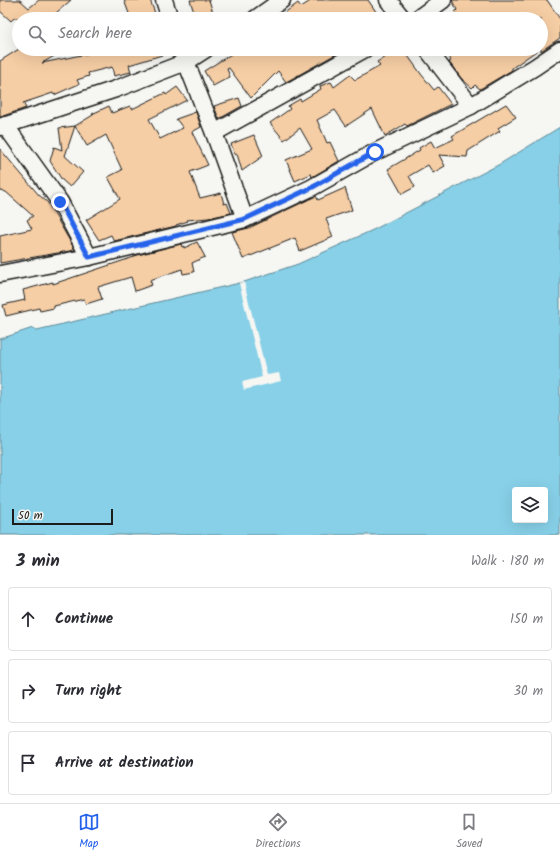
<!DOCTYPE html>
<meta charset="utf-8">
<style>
body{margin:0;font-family:Kalam,sans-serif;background:#f7f7f7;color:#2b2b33}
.controls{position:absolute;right:12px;bottom:12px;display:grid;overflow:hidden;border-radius:4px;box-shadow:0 4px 16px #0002}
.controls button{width:36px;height:36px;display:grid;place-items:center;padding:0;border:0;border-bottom:1px solid #e1e1e2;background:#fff;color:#2b2b33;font:20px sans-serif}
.scale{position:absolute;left:12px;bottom:10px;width:101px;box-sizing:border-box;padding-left:4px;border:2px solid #1c1c1c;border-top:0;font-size:11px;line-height:14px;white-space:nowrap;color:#1c1c1c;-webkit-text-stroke:3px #f6f6f2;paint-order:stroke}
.stop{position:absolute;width:12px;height:12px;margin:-9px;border:3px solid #2563eb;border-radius:50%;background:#fff}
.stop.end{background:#2563eb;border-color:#fff;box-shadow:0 1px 4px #0008}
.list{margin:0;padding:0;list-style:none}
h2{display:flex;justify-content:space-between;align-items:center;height:52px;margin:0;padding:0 16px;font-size:17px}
h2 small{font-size:13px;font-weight:400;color:#7c7c81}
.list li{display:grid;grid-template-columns:26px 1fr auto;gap:12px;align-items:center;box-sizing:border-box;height:64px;margin:0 8px 8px;padding:0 8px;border:1px solid #e1e1e2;border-radius:4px}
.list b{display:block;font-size:15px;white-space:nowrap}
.list em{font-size:13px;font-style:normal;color:#7c7c81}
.icon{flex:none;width:22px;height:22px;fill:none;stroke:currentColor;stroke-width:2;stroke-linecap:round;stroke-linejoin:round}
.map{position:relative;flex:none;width:560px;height:535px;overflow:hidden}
.search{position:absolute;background:#fff;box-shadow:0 4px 16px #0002;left:12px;right:12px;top:12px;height:44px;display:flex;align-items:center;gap:10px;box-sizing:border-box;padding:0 14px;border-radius:22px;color:#7c7c81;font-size:15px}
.sheet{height:268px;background:#fff}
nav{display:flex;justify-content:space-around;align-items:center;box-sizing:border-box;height:56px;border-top:1px solid #e1e1e2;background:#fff;font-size:11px;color:#7c7c81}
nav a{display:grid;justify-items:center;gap:2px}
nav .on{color:#2563eb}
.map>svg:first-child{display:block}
.water{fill:#87d0e8;stroke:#5c8896;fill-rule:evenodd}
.pier{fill:#f6f6f2}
.building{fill:#f6cea5;stroke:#1c1c1c}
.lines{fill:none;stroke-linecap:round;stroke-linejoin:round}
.street-casing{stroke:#1c1c1c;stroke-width:19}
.street{stroke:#f6f6f2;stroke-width:16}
.route{stroke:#2563eb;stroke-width:5}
</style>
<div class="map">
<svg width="560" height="535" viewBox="0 0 560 535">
<rect width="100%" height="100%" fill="#f6f6f2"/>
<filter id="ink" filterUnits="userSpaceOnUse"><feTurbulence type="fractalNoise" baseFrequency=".025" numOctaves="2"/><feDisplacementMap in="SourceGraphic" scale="8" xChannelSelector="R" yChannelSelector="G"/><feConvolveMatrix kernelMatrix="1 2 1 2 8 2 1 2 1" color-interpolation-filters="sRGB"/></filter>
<g filter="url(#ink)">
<path class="water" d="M560 127V535H0V339L33 328 37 330 244 282 298 264 375 229 500 164ZM515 490H545V520H515Z"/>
<polygon class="pier" points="244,282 267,375 279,373 281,381 244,390 242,382 262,377 239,283"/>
<g class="building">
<polygon points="0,0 20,0 29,8 39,0 71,0 49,19 14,18 11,21 0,11"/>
<polygon points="124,0 150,0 155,13 140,19 131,19"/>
<polygon points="190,0 209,0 215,19 196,19"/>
<polygon points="312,0 368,0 381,19 276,19 298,3 301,7"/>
<polygon points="452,0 547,0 560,19 560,38 541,51 541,19 460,19 455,12 457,10"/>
<polygon points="19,49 67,49 42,63 111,49 172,49 172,52 129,65 131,72 114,76 112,67 88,73 89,76 77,80 79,84 54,95 53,93 23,103 26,108 0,117 0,61"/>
<polygon points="230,49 345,49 286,82 278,71 251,98 229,68 227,69 230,77 213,86 204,71 233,53"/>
<polygon points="398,49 403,49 421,74 434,90 438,87 451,104 407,126 405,124 385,136 372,109 346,126 335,110 317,120 327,143 330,142 339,161 312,177 311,174 295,181 286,160 312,149 300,128 284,140 270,123 290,109 288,106 300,99 301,101 321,89 320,86 331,82 334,87 350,75 355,80 380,66 377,62"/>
<polygon points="443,49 539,49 512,68 512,70 480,89 475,85 472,88 461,78 449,62 451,61"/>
<polygon points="177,87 187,100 149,119 160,139 183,128 176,119 196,112 201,127 192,132 208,165 190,172 200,198 221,193 224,204 227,203 231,213 208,218 187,220 188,221 176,225 176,226 114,241 111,235 99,240 86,220 120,199 108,177 122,170 106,135 87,146 75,126 65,156 83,172 70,187 62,180 50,161 54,147 62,150 59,128 75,126 93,115 92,114 109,106 112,113 130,106 132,109 165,93 166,95"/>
<polygon points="239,98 242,106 219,119 214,106"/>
<polygon points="506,104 516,117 498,128 500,131 468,151 467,157 439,155 445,166 433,173 428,165 409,176 415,187 402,194 388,169 420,150 419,148 431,141 435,148 454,139 452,136"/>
<polygon points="254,135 263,156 242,171 237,154 235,155 231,144"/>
<polygon points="0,149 38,194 48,203 75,250 0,263 0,236 32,229 27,220 33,216 6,192 0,190"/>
<polygon points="345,188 352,210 326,219 333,237 300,251 295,238 243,259 232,232 249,228 316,196 318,200"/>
<polygon points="197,242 205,257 192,263 194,272 183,274 182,269 150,280 152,285 135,291 131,277 98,287 102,299 86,304 84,299 54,306 54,308 40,311 39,308 6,316 3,305 25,300 23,290 53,282 53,284 134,257 134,256 181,244 182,247 184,246 184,248"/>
</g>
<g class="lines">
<defs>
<g id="street">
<polyline points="164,0 170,19"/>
<polyline points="388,0 403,19"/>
<polyline points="255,19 282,0"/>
<polyline points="417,19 443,0"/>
<polyline points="181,49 214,133 245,219"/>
<polyline points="427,49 471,106"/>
<polyline points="5,125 60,202 89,257"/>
<polyline points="0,127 116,89 186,62 206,49"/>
<polyline points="214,133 365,49"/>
<polyline points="0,274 89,257 245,219 311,188 375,152 471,106 535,67 560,50"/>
</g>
</defs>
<use href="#street" class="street-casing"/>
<use href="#street" class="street"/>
</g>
</g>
<g class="lines" filter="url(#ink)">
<polyline class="route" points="60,202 89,257 245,219 311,188 375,152"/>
</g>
</svg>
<div class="controls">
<button><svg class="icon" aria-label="layers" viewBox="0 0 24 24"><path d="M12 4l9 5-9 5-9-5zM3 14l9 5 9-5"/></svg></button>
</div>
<div class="scale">50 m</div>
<div class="stop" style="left:375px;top:152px"></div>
<div class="stop end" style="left:60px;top:202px"></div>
<div class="search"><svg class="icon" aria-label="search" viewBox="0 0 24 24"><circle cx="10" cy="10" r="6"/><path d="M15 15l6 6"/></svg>Search here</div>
</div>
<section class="sheet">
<h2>3 min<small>Walk · 180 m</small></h2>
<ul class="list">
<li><svg class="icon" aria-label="ahead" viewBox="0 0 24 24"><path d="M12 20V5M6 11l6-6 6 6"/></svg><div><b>Continue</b></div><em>150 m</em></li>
<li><svg class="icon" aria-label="right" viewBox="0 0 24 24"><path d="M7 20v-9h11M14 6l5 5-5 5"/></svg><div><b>Turn right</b></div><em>30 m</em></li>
<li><svg class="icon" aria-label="arrive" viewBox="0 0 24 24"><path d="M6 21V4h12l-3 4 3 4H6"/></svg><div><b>Arrive at destination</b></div></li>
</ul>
</section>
<nav>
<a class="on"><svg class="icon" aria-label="map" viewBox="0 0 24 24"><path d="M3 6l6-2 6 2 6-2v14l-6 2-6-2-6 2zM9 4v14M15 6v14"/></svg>Map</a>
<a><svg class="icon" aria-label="directions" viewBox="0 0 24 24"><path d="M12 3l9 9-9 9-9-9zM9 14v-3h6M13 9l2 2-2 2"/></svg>Directions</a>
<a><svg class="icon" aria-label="saved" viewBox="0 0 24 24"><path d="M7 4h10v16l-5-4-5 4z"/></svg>Saved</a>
</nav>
